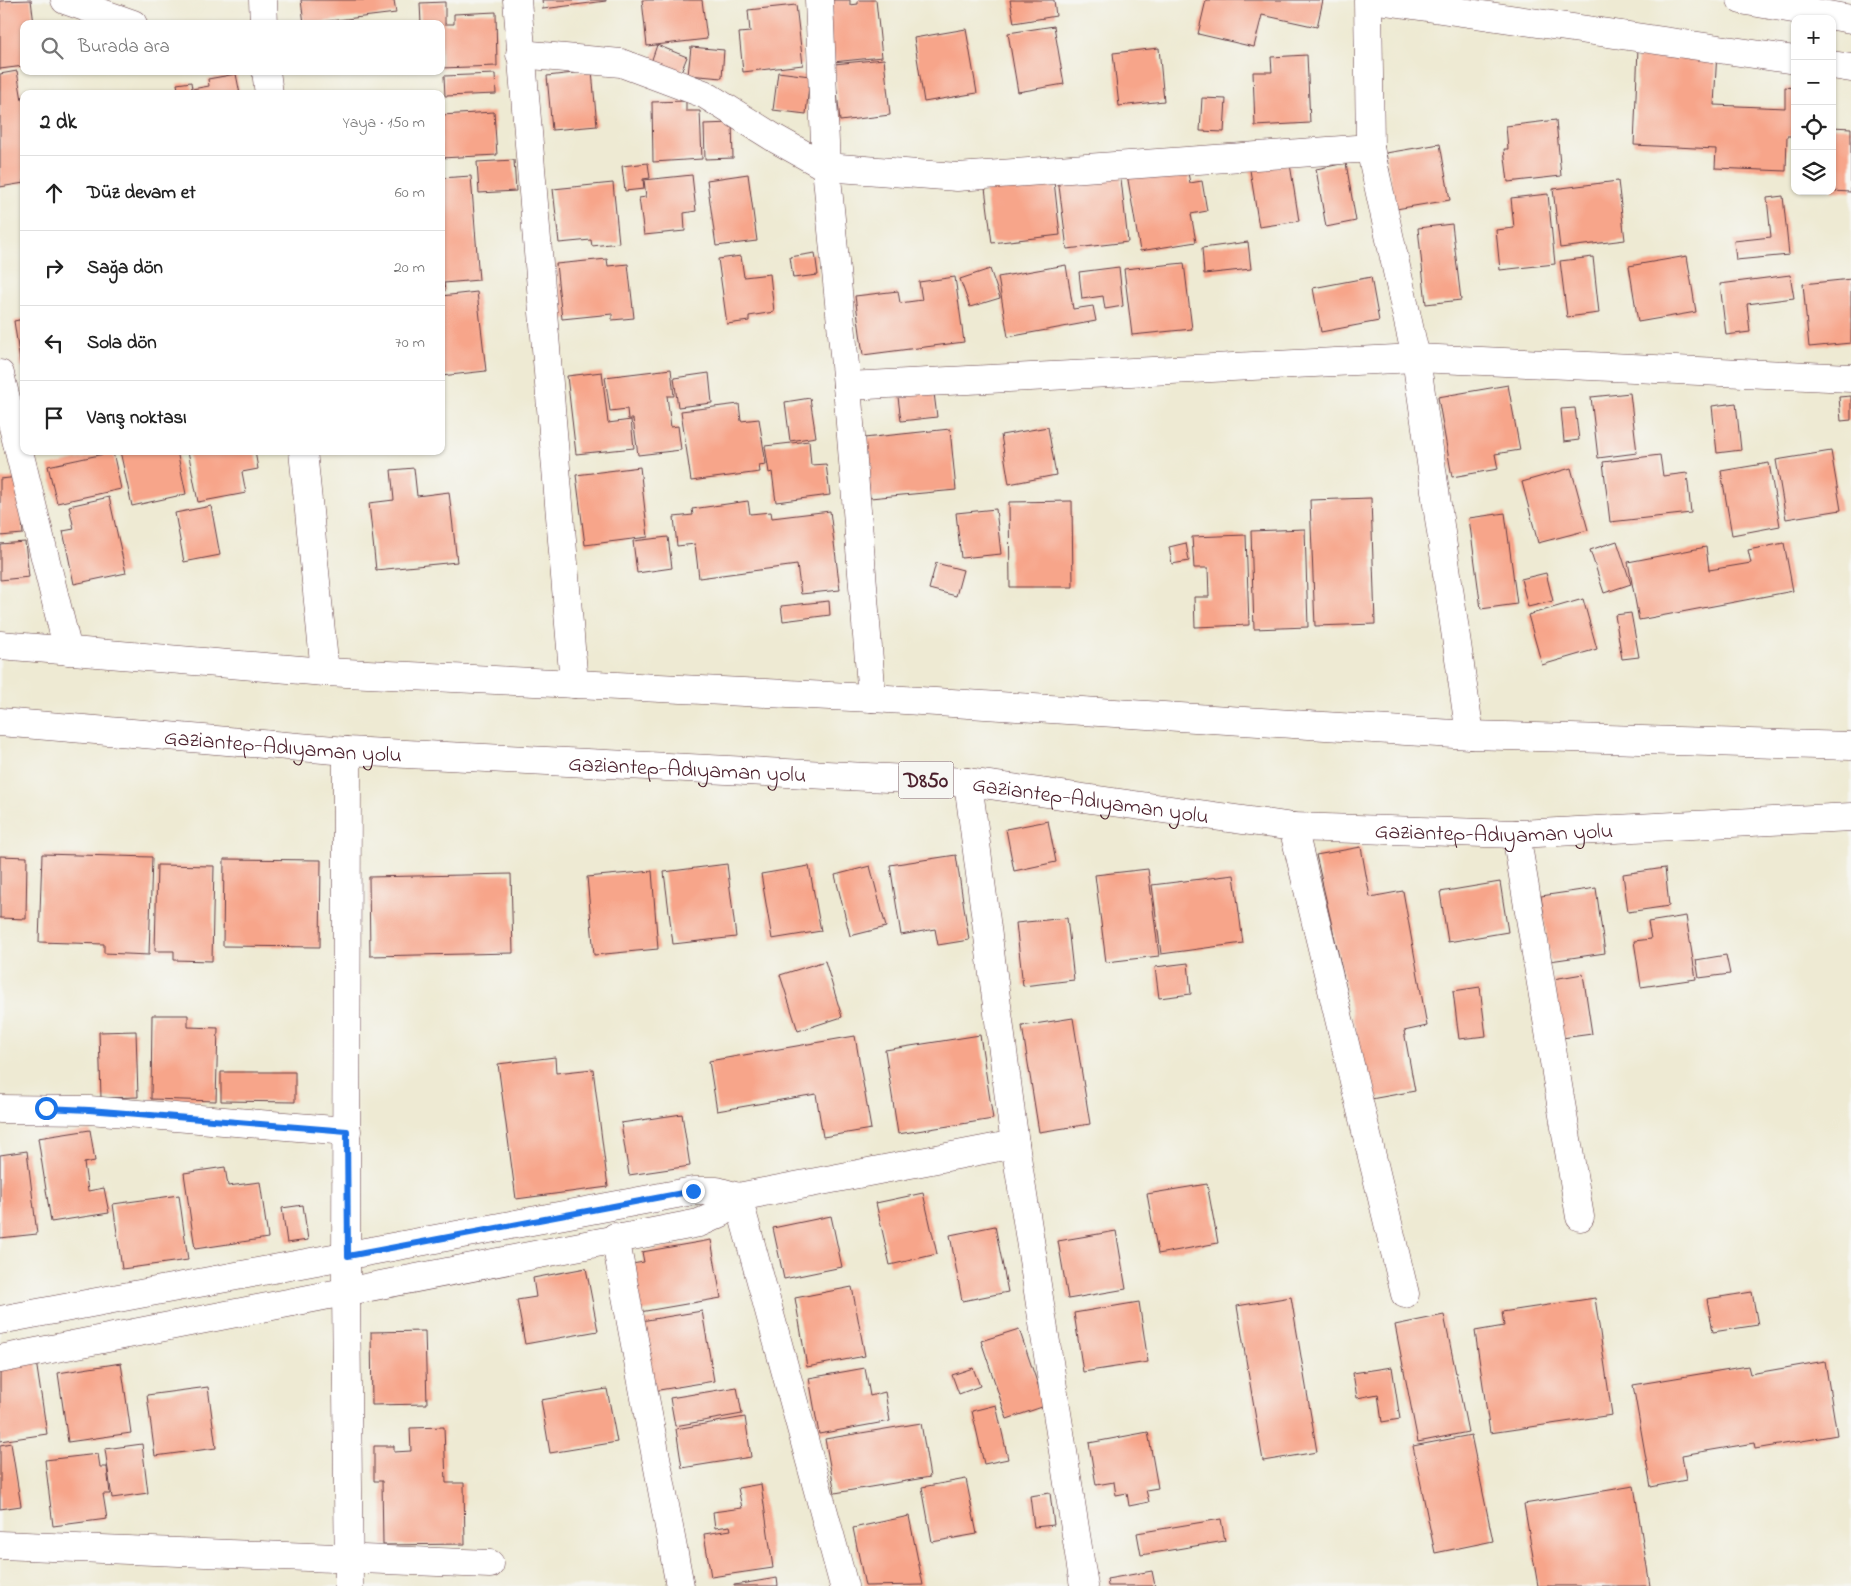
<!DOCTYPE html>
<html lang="tr">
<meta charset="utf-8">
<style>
body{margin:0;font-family:"Indie Flower",sans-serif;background:#f2f2f2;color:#222}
.controls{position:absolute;right:15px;top:15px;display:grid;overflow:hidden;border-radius:10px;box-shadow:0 1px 4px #0004}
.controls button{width:45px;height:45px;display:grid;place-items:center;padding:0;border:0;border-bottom:1px solid #e0e0e0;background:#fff;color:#222;font:25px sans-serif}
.stop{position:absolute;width:15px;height:15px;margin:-11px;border:4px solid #1a73e8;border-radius:50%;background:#fff}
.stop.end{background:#1a73e8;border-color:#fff;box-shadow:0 1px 5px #0008}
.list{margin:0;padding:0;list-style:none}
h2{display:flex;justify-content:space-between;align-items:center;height:65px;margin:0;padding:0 20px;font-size:21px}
h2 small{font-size:16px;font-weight:400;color:#767676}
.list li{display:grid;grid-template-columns:32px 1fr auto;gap:15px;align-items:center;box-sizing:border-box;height:75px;padding:0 20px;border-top:1px solid #e0e0e0}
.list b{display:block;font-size:19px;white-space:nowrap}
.list em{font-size:16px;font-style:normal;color:#767676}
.icon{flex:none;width:28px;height:28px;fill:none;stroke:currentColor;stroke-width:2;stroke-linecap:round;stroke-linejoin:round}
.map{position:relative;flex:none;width:1851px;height:1586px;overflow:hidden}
.search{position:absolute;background:#fff;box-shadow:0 1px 4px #0004;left:20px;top:20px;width:425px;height:55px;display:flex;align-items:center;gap:12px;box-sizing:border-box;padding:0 18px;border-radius:10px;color:#767676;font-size:19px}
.panel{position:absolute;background:#fff;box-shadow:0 1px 4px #0004;left:20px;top:90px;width:425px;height:365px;border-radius:10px}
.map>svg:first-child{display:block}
.building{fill:#f7a58a}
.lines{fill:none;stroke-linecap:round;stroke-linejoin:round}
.minor-casing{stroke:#633d44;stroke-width:29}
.major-casing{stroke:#633d44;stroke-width:29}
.highway-casing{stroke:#633d44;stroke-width:29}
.minor{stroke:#fff;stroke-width:28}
.major{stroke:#fff;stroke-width:28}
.highway{stroke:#fff;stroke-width:28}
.route{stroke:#1a73e8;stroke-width:6}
.labels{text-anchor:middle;stroke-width:5;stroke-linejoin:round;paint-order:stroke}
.shield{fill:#f6f6f2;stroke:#7e6067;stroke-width:1}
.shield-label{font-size:21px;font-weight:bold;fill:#4a1f2b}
.street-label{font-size:22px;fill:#4a1f2b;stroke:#f6f6f2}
</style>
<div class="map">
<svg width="1851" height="1586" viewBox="0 0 1851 1586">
<rect width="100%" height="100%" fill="#f6f6f2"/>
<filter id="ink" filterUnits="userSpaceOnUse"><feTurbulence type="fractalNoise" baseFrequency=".02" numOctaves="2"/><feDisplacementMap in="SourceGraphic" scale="10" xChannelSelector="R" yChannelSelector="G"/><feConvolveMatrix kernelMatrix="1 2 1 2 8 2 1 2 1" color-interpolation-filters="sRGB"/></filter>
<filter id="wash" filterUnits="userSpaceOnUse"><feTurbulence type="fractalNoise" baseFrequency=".0096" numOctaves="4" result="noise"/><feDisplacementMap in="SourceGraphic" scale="20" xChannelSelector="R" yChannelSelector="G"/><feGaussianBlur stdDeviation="1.12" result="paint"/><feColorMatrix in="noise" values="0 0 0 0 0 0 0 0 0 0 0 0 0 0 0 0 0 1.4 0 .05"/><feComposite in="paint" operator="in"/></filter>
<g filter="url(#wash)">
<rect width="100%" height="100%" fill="#eeead3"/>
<g id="blocks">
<g class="building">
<polygon points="31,0 34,24 24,24 24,66 0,69 0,1"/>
<polygon points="301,0 394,0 396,13 304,24"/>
<polygon points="542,0 606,0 606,1 543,9"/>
<polygon points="642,0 702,0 707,39 647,46"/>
<polygon points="826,0 850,0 850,5 858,4 858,0 876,0 882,57 833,62"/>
<polygon points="1010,0 1054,0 1056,16 1014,23"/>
<polygon points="1206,0 1323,0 1317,27 1262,15 1254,47 1198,34"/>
<polygon points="445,2 445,24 454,24 454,14 496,12 497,66 441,68 441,24 421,24 420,3"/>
<polygon points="796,5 803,65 743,72 739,33 750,32 748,10"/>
<polygon points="1054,26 1064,84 1018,92 1008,33"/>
<polygon points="966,29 977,93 924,102 914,38"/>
<polygon points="657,45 687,57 679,77 650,65"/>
<polygon points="691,47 724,50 722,78 688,75"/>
<polygon points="1159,48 1164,101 1119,106 1113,53"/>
<polygon points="1638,48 1717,52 1714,105 1785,108 1785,87 1795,88 1795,136 1787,136 1786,171 1715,168 1716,149 1634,145"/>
<polygon points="1307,55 1310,123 1255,126 1253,72 1272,72 1271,57"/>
<polygon points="884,59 890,115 840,121 834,64"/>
<polygon points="17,71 22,100 24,99 24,183 0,187 0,74"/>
<polygon points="592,71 597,126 552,130 547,76"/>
<polygon points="778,72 810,76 806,114 773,110"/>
<polygon points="236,74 240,94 179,94 177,84 191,82 192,89 209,86 208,79"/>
<polygon points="495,74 496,94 445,96 444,76"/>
<polygon points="1202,98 1226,99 1224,132 1200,131"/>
<polygon points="686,101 686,111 700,111 702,159 653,162 652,102"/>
<polygon points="494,112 497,155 441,158 441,115"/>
<polygon points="1556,120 1561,176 1508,182 1504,149 1508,149 1506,126"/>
<polygon points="732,123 733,158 705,159 704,124"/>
<polygon points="1832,127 1851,128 1851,192 1832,191"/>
<polygon points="1440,144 1450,200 1396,209 1386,153"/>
<polygon points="514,160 516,191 479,193 477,162"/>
<polygon points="648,163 650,178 643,179 644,189 625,191 622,166"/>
<polygon points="1186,163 1190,183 1202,181 1207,211 1191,214 1196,242 1140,251 1127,174"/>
<polygon points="1346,163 1356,221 1326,227 1316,169"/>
<polygon points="1290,164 1299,221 1259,227 1250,170"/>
<polygon points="1120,170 1128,242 1067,249 1058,178"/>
<polygon points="1053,172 1060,235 992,243 984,180"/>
<polygon points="748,174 757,241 716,246 707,180"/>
<polygon points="692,175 696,211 684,213 685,231 644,235 639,198 646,197 644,180"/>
<polygon points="471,176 479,280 444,283 445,291 441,291 441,178"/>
<polygon points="1618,181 1625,240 1560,248 1553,189"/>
<polygon points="613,183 619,243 592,246 591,240 559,243 553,189"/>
<polygon points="1548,194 1555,264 1500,270 1496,230 1514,228 1511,198"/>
<polygon points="1783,196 1789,255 1736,260 1734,241 1771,237 1767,198"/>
<polygon points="1452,224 1461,300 1426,304 1418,228"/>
<polygon points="1248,242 1251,269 1204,274 1202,248"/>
<polygon points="815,253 818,275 793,278 790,257"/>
<polygon points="741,256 744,277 770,274 774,312 749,316 749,321 727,324 718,259"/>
<polygon points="1687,256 1696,312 1638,322 1629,266"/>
<polygon points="1593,257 1599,313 1567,317 1560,261"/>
<polygon points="607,259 608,266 628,264 634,318 612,320 612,314 562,319 556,264"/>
<polygon points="1184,263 1192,329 1132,335 1124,269"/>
<polygon points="1066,265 1073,309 1093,306 1096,321 1008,337 998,277"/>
<polygon points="1119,267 1123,306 1105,309 1103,296 1082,299 1079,272"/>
<polygon points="990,269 1000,298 970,307 960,279"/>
<polygon points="1790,275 1794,298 1747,304 1750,332 1726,335 1720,284"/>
<polygon points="955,277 964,342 863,355 855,296 898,291 900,303 922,300 919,282"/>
<polygon points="1371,277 1379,321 1321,332 1313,288"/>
<polygon points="1851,279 1851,343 1809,347 1803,284"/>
<polygon points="477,292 486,371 441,376 441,296"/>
<polygon points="24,319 24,367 21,367 14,321"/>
<polygon points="671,369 674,396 667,396 671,427 678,426 681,450 638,455 633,419 628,419 627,409 610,411 605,377"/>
<polygon points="602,372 608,423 631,420 634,448 576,454 567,376"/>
<polygon points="709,373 712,403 678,407 674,378"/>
<polygon points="933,385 937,417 901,421 897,389"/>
<polygon points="1508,385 1520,450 1495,454 1498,469 1452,477 1438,397"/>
<polygon points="1630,393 1637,453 1598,458 1591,397"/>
<polygon points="1851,396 1851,420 1841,421 1839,397"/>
<polygon points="810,398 816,437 790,441 785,402"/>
<polygon points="1736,403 1741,450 1717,453 1712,406"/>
<polygon points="739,404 741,421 759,419 766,464 759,465 760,472 691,481 681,411"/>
<polygon points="1575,408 1579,440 1564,442 1561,409"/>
<polygon points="1048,427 1056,475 1009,484 1001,435"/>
<polygon points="950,429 956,490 870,498 864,438"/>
<polygon points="809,441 811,465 826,464 830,495 776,502 772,472 769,473 765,446"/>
<polygon points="120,451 177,451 186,494 132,506"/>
<polygon points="188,451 255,451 258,469 242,472 246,493 198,502"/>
<polygon points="1831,451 1841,510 1786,519 1776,460"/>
<polygon points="113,452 121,489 57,503 48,466"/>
<polygon points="1660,455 1663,476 1687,473 1691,513 1610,522 1603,462"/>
<polygon points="1769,463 1780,526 1732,535 1721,471"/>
<polygon points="640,467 648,537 585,545 576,475"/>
<polygon points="414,468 417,496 449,492 457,562 376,570 369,503 394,500 391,470"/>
<polygon points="1571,468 1588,530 1538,543 1522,482"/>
<polygon points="19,477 23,534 0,536 0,479"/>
<polygon points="109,497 126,573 74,584 63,531 74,529 69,506"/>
<polygon points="1371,498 1375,624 1315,626 1310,500"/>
<polygon points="748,501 750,514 771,512 772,518 830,511 840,590 801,594 797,565 699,578 695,544 677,546 674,517 693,515 692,509"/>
<polygon points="1072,501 1073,587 1010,587 1009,502"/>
<polygon points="211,506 220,555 184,562 175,513"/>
<polygon points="996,509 1001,554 961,558 956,513"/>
<polygon points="1505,513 1517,604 1481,609 1469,518"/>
<polygon points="1305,529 1308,627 1254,629 1251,531"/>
<polygon points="1246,535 1249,625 1195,627 1194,597 1209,597 1208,568 1194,568 1192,537"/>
<polygon points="668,537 672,568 637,573 633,541"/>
<polygon points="1617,541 1631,584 1604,593 1590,550"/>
<polygon points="25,542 29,577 0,580 0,544"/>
<polygon points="1186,543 1189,561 1172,564 1169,547"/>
<polygon points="1784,543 1793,591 1639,620 1628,562 1706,547 1709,570 1751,563 1748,550"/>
<polygon points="936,563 963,570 956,596 929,589"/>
<polygon points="1546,573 1553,601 1528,607 1521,579"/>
<polygon points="1583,599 1597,649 1542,665 1528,615"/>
<polygon points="829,601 830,615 783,621 781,606"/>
<polygon points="1631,613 1639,657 1622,659 1615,615"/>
<polygon points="1048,821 1056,862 1014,871 1006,829"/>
<polygon points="1361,847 1370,897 1403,891 1427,1026 1404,1031 1415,1091 1371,1099 1316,855"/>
<polygon points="42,854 152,857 149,955 104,953 104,944 39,942"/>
<polygon points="956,855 969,940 938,945 935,929 901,935 890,865"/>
<polygon points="0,856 27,857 26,919 0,918"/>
<polygon points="224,859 321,860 320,947 223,946"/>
<polygon points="727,864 736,937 673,944 664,872"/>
<polygon points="157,865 214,866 212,961 174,960 174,951 155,951"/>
<polygon points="809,866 821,931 772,939 761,874"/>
<polygon points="870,866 886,927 850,936 835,875"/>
<polygon points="1665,868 1669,906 1628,912 1623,874"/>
<polygon points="1148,869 1159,956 1106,962 1095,875"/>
<polygon points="652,871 658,949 594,955 587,877"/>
<polygon points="511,874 513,953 370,956 369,877"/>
<polygon points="1234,875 1243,943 1161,954 1152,885"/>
<polygon points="1500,882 1508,932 1448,942 1440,892"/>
<polygon points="1596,888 1605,953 1550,961 1541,896"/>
<polygon points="1686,916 1696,979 1641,987 1634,941 1651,939 1648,922"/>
<polygon points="1067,918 1074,980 1023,986 1016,923"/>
<polygon points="1726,955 1730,974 1699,978 1696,960"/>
<polygon points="825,961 842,1017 798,1031 780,975"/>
<polygon points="1188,963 1191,994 1159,998 1155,967"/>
<polygon points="1583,974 1592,1034 1562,1038 1553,979"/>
<polygon points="1480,987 1486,1036 1459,1039 1453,991"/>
<polygon points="152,1015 188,1015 188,1027 218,1028 216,1101 151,1099"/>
<polygon points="1073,1018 1090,1124 1039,1132 1022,1026"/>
<polygon points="136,1031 138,1097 101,1098 99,1032"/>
<polygon points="980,1035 993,1119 898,1134 885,1050"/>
<polygon points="855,1036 871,1129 823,1137 816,1094 717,1111 709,1061"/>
<polygon points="555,1057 556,1073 593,1069 608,1187 516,1199 498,1064"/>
<polygon points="221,1072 295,1072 295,1102 221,1101"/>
<polygon points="682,1114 690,1166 629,1175 621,1123"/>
<polygon points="90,1130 95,1161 84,1163 88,1191 104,1188 109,1213 51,1222 38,1138"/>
<polygon points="27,1151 37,1234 0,1238 0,1155"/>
<polygon points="225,1167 228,1186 260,1182 268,1238 195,1249 184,1173"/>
<polygon points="1207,1184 1218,1243 1158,1254 1147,1194"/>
<polygon points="923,1193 937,1254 890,1265 876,1203"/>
<polygon points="179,1195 188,1260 122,1269 113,1204"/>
<polygon points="303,1205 308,1240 287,1243 282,1208"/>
<polygon points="831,1216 842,1267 784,1279 773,1228"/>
<polygon points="995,1226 1008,1292 962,1301 950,1235"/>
<polygon points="1116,1231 1126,1289 1068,1299 1058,1241"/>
<polygon points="711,1240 721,1298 640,1312 632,1264 644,1262 642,1252"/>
<polygon points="586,1268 598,1331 525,1344 517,1300 536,1297 533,1278"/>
<polygon points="852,1287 865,1356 807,1367 795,1298"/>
<polygon points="1752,1292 1758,1325 1713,1332 1707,1299"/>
<polygon points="1291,1297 1317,1452 1263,1461 1237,1306"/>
<polygon points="1595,1298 1612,1415 1490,1433 1475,1331 1504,1326 1502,1312"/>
<polygon points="1139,1302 1148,1362 1083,1372 1074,1313"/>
<polygon points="702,1311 714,1381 653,1391 641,1321"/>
<polygon points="1444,1315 1468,1432 1418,1442 1395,1325"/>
<polygon points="1019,1329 1045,1406 1007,1419 981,1341"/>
<polygon points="425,1331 427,1404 372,1405 371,1332"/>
<polygon points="36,1361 47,1434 0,1441 0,1367"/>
<polygon points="1825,1361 1837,1435 1755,1449 1754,1443 1682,1455 1686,1480 1651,1487 1633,1385 1748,1366 1750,1374"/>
<polygon points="121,1363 131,1433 68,1442 58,1373"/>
<polygon points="1392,1367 1400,1419 1382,1422 1378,1394 1357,1398 1353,1373"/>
<polygon points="865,1368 870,1396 885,1392 890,1421 819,1434 809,1378"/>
<polygon points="973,1368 980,1386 959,1394 952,1375"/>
<polygon points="208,1387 216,1448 155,1456 147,1395"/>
<polygon points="737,1387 742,1414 675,1426 670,1398"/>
<polygon points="607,1389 617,1442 550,1453 541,1400"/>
<polygon points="996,1405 1008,1459 984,1464 972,1411"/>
<polygon points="745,1417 751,1457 682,1468 676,1429"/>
<polygon points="921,1423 930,1477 835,1493 825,1439"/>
<polygon points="444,1427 446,1483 464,1483 465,1544 383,1545 382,1481 374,1481 374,1446 394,1446 394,1452 411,1451 410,1428"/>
<polygon points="1148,1432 1158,1488 1146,1490 1149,1502 1129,1506 1127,1493 1116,1495 1114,1482 1096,1485 1089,1443"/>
<polygon points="1471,1435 1493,1541 1435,1553 1413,1446"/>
<polygon points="11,1443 21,1506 0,1509 0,1445"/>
<polygon points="142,1444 148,1493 112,1498 105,1449"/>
<polygon points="98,1454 100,1467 107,1467 110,1494 103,1494 107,1519 53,1526 45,1460"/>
<polygon points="966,1479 977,1534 932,1542 922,1487"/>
<polygon points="761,1484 773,1568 711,1577 704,1534 731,1530 730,1526 715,1528 713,1512 742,1508 738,1488"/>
<polygon points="1634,1486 1650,1586 1538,1586 1524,1504"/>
<polygon points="1050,1493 1054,1525 1034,1527 1030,1496"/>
<polygon points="909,1516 923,1585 865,1586 853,1528"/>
<polygon points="1221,1519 1225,1541 1141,1555 1137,1533"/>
<polygon points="1152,1571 1155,1586 1108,1586 1107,1579"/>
<polygon points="777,1578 778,1586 734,1586 734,1585"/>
</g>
</g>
</g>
<g filter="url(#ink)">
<use href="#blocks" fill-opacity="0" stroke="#633d44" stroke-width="1"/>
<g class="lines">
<defs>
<g id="minor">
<polyline points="65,0 133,24"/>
<polyline points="263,0 264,24"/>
<polyline points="517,0 574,684"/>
<polyline points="819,0 826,167 847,386 872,698"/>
<polyline points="1368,0 1370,148"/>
<polyline points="520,54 621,63 704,94 776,139 826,167 957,177 1370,148 1416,358 1470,735"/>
<polyline points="266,71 269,94"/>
<polyline points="0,374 68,651"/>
<polyline points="847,386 1416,358 1851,378"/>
<polyline points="303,451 325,672"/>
<polyline points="347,751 346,1290 349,1586"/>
<polyline points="968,782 1015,1144 1084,1586"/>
<polyline points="1293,827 1405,1294"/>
<polyline points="1516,834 1580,1217"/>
<polyline points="0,1109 89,1110 347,1131"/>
<polyline points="615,1237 680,1586"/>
<polyline points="0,1320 693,1191 717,1191 738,1197 844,1586"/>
<polyline points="0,1359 699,1223 721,1213 738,1197 1015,1144"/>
<polyline points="0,1545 490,1564"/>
</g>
<g id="major">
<polyline points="1378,0 1795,60"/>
<polyline points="1741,0 1851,19"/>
<polyline points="1832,65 1851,68"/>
</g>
<g id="highway">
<polyline points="0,645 325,672 872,698 1470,735 1851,746"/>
<path id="s1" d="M0 722 347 751 968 782 1293 827 1516 834 1851 817"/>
</g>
</defs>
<use href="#minor" class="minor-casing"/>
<use href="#major" class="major-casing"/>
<use href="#highway" class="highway-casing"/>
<use href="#minor" class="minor"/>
<use href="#major" class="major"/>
<use href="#highway" class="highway"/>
</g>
</g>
<g class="lines" filter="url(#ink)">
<polyline class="route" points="46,1108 89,1110 347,1131 348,1256 693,1191"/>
</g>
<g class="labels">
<rect class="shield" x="898.5" y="761.5" width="55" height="37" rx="4"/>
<g class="shield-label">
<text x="926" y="787">D850</text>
</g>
<g class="street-label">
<text dy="8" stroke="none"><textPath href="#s1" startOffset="284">Gaziantep-Adıyaman yolu</textPath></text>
<text dy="8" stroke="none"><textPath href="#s1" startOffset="689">Gaziantep-Adıyaman yolu</textPath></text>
<text dy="8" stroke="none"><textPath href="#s1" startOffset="1094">Gaziantep-Adıyaman yolu</textPath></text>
<text dy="8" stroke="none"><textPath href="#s1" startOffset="1499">Gaziantep-Adıyaman yolu</textPath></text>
</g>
</g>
</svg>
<div class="controls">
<button>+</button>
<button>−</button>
<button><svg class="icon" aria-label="locate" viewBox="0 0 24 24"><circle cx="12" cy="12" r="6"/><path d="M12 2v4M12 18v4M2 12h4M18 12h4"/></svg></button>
<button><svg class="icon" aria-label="layers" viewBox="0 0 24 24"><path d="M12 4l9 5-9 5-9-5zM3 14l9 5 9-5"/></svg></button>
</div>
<div class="stop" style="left:46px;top:1108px"></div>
<div class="stop end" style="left:693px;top:1191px"></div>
<div class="search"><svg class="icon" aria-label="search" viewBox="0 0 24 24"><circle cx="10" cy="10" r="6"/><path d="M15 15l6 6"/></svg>Burada ara</div>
<section class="panel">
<h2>2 dk<small>Yaya · 150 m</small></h2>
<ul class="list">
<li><svg class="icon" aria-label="ahead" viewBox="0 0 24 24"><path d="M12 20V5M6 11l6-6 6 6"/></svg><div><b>Düz devam et</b></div><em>60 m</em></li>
<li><svg class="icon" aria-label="right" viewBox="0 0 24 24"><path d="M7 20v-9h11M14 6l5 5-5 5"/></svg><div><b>Sağa dön</b></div><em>20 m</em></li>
<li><svg class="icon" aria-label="left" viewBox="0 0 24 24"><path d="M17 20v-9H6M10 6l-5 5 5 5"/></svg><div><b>Sola dön</b></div><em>70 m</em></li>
<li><svg class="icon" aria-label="arrive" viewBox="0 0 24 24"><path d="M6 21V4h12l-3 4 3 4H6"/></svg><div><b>Varış noktası</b></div></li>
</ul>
</section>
</div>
